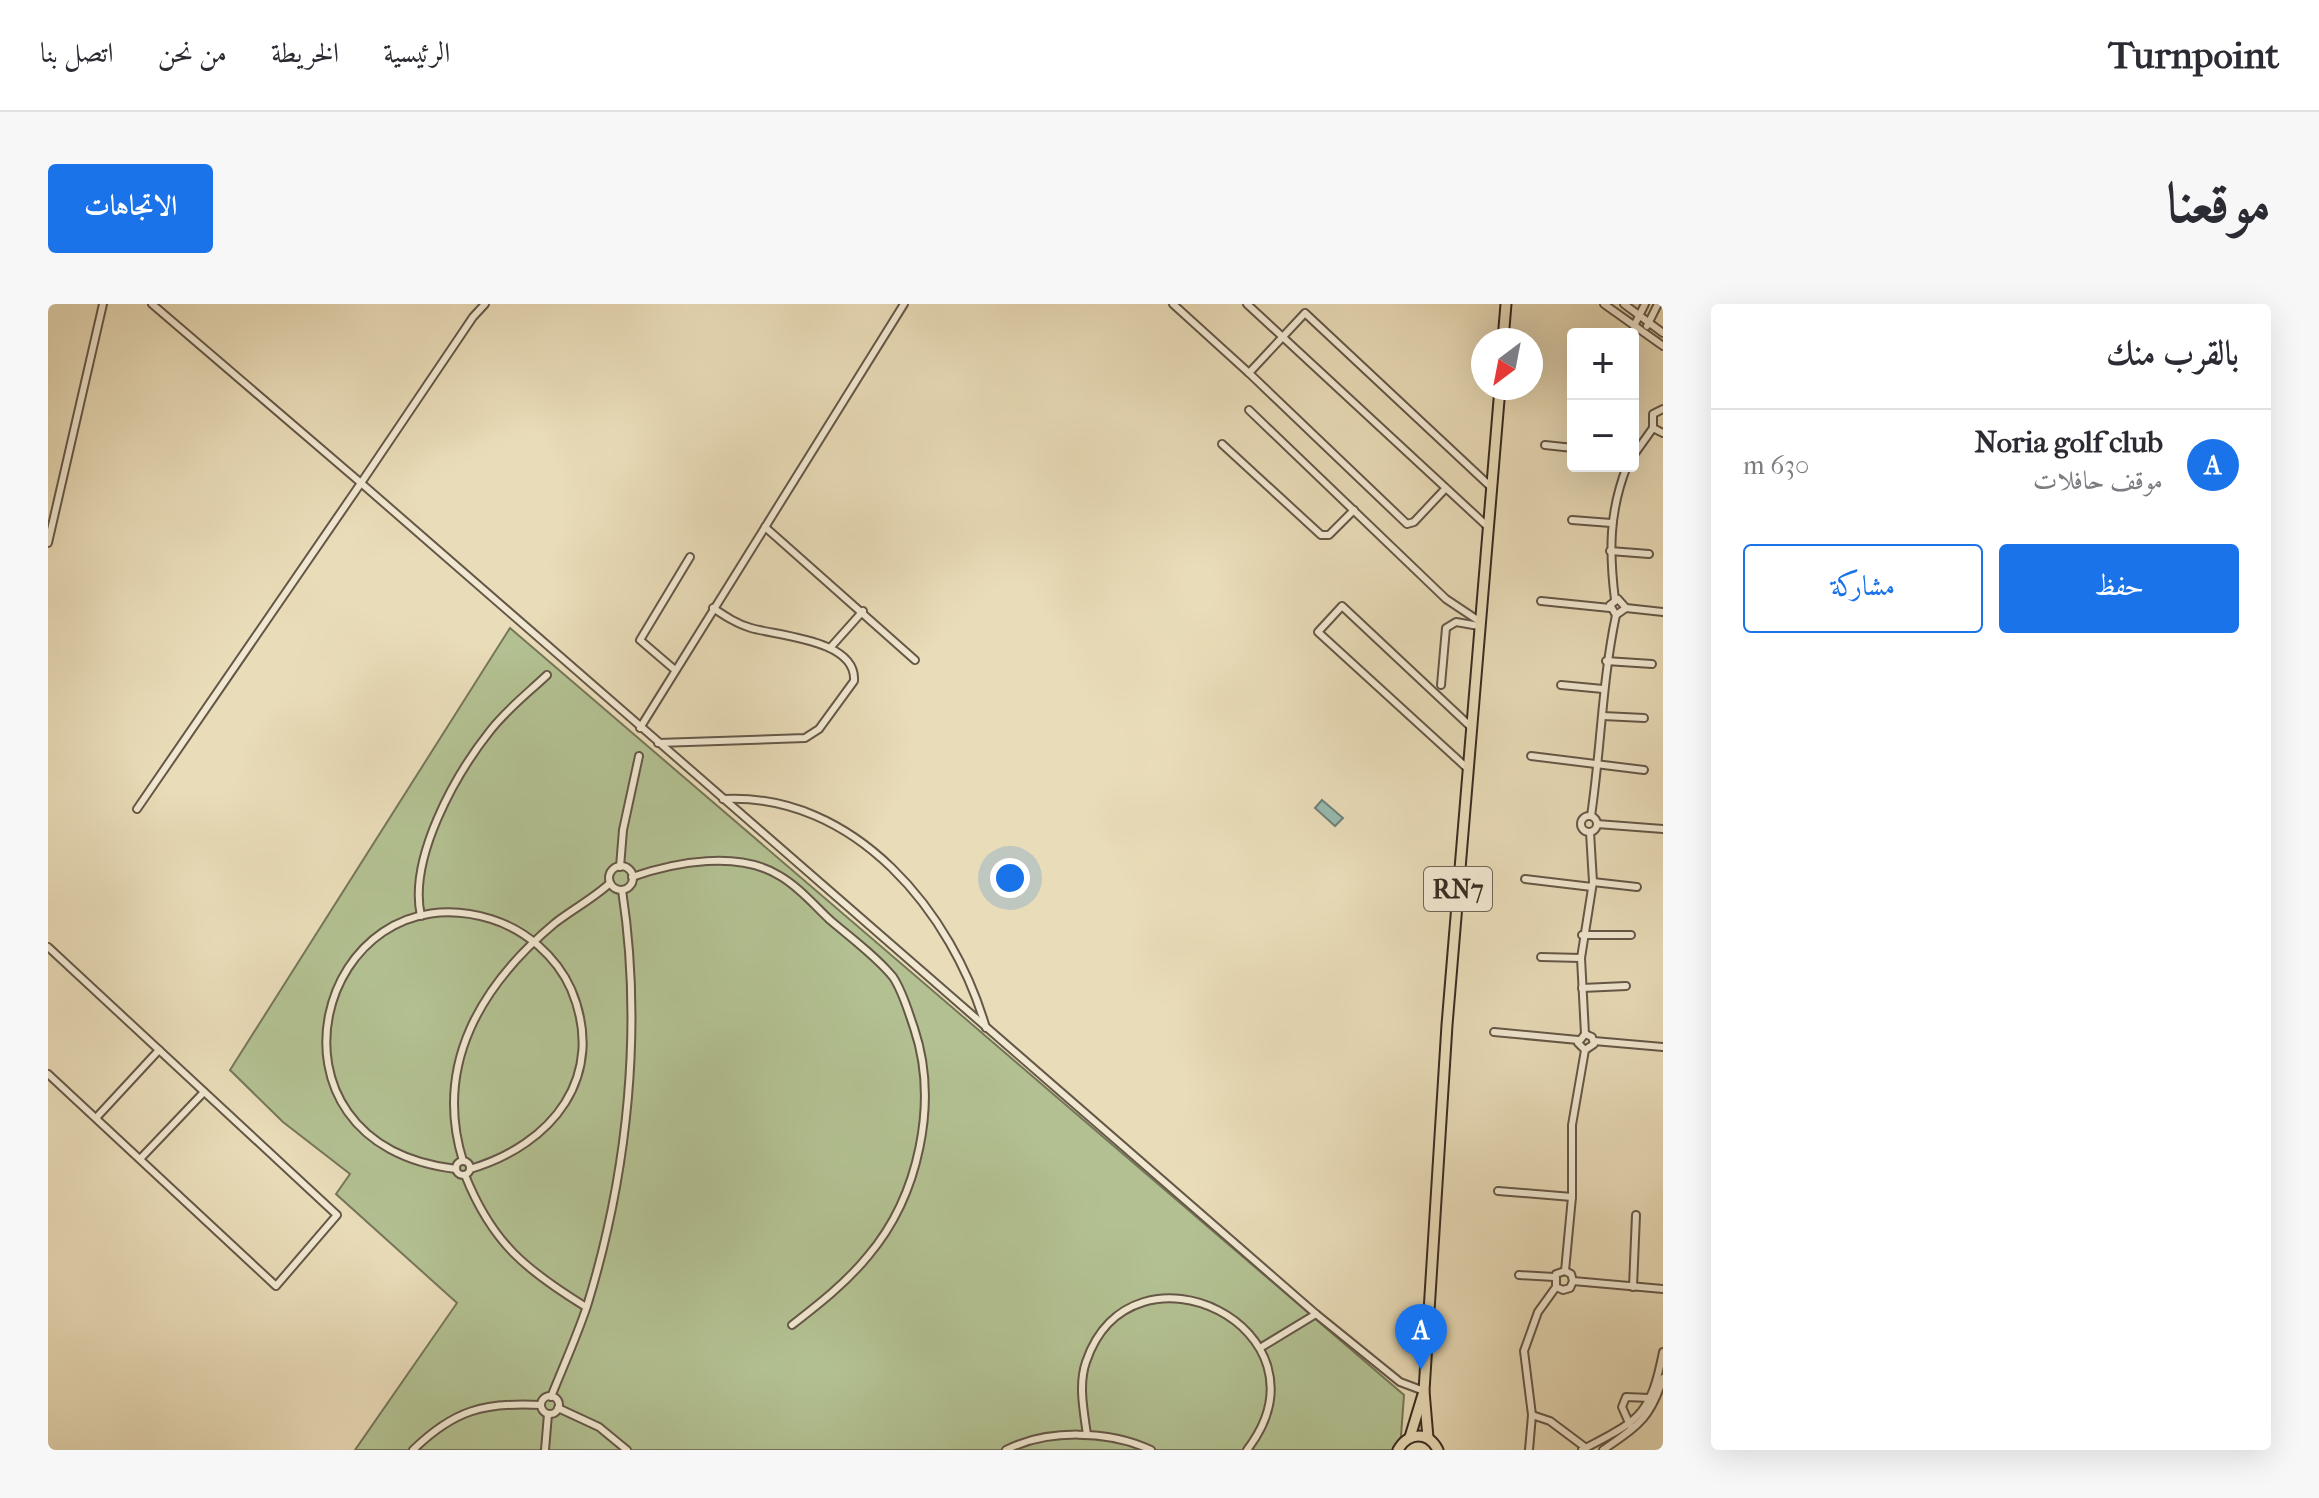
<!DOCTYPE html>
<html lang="ar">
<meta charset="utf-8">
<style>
body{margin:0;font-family:"IM FELL French Canon",Amiri,serif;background:#f7f7f7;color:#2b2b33;direction:rtl}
.controls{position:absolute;right:24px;top:24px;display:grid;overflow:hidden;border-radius:8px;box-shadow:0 8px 32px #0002}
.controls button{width:72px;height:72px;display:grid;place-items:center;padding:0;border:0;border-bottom:2px solid #e1e1e2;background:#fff;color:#2b2b33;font:40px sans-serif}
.compass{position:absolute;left:1423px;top:24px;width:72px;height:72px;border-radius:50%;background:#fff;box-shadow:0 8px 32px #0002;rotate:212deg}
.you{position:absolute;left:962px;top:574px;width:28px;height:28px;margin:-20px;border:6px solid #fff;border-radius:50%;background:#1a73e8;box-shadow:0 0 0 12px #1a73e833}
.badge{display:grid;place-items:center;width:52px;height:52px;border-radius:50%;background:#1a73e8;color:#fff;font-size:26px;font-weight:700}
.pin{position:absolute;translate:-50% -66px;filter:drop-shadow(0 2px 4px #0008)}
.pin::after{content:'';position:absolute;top:42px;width:28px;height:24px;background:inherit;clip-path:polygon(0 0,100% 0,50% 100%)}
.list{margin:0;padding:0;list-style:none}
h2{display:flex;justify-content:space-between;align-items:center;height:104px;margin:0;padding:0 32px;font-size:34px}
h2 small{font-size:26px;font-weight:400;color:#7c7c81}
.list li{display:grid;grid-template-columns:52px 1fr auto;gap:24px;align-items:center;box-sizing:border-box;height:112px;padding:0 32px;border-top:2px solid #e1e1e2}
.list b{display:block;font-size:30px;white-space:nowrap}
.list p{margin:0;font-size:26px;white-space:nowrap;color:#7c7c81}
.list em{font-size:26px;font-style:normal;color:#7c7c81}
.actions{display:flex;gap:16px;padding:24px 32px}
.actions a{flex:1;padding:18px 0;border:2px solid #1a73e8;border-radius:8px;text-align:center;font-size:28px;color:#1a73e8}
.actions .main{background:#1a73e8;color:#fff}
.map{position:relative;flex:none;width:1615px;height:1146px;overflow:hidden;direction:ltr;border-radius:8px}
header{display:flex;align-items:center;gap:48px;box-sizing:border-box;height:112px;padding:0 40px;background:#fff;border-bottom:2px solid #e1e1e2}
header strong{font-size:38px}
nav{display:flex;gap:44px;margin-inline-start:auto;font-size:28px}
.intro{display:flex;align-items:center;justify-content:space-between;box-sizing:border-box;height:192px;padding:0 48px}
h1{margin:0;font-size:56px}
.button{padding:20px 36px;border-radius:8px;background:#1a73e8;color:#fff;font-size:28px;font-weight:700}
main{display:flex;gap:48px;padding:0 48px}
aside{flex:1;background:#fff;border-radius:8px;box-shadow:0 8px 32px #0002}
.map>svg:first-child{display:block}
.green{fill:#b3c192;stroke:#76765a;stroke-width:2}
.water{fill:#97bbb1;stroke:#718178;stroke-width:2}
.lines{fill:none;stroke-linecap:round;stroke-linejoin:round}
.minor-casing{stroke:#655748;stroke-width:10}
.primary-casing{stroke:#392b22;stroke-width:13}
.minor{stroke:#f1e8d1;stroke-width:6}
.primary{stroke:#e9dcb8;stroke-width:9}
.labels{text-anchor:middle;stroke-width:8;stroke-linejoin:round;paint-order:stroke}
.shield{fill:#f1e8d1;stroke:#706456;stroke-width:2}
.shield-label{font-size:26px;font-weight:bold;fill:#392b22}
</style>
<header>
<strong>Turnpoint</strong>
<nav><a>الرئيسية</a><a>الخريطة</a><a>من نحن</a><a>اتصل بنا</a></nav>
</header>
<div class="intro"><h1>موقعنا</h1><a class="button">الاتجاهات</a></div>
<main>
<aside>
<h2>بالقرب منك<small></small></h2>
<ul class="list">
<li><span class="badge">A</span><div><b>Noria golf club</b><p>موقف حافلات</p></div><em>630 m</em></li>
</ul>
<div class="actions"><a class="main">حفظ</a><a>مشاركة</a></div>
</aside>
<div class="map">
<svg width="1615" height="1146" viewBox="0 0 1615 1146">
<rect width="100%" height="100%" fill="#e9dcb8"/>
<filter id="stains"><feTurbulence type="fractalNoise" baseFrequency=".0025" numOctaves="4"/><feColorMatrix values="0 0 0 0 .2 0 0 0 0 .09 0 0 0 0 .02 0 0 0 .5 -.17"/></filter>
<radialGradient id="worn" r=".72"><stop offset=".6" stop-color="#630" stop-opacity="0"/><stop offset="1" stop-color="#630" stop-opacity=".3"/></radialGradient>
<polygon class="green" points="462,324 1356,1091 1352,1146 307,1146 409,999 288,890 302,870 235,818 182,766"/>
<polygon class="water" points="1274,496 1295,514 1287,522 1267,504"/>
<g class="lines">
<defs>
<g id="minor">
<polyline points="437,0 425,13 313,179 1268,1010 1352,1078 1376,1087"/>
<polyline points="1125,0 1201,69"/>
<polyline points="1199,0 1439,222"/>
<polyline points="1556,0 1615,42"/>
<polyline points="1576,0 1615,29"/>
<polyline points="1586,22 1597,0"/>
<polyline points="1599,22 1610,0"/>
<polyline points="1615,105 1605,110 1605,124 1615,129"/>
<polyline points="1201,106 1398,295 1431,317"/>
<polyline points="1174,140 1273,231 1281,231 1306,206"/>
<polyline points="1497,141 1525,144"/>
<polyline points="1585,152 1605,124"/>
<polyline points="1397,185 1366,218 1359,220 1201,69 1257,9 1443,183"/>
<polyline points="1524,216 1563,219"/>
<polyline points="717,223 867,356"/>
<polyline points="0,239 55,0"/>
<polyline points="1562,247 1601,250"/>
<path d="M1567 296C1561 247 1561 208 1579 162"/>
<polyline points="1493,297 1562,304"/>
<polyline points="1578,304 1568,311 1562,301 1570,295 1578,304 1615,308"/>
<polyline points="782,344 815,307"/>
<polyline points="1558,357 1604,360"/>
<polyline points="627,366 592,336 642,253"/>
<polyline points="1393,381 1398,324 1408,318 1431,322"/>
<polyline points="1513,381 1555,385"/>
<polyline points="1555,412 1596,414"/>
<polyline points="592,424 856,0"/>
<path d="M610 439 757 434 771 425 806 377C809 336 731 332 703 324 689 320 677 312 665 304"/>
<polyline points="1483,452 1596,466"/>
<polyline points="1419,464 1270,328 1294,302 1423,423"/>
<path d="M675 495C807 488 905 609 938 724"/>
<polyline points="89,505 313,179 104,0"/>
<circle cx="1541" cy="520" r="8"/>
<path d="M1543 512C1553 445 1554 377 1568 311"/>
<polyline points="1549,520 1615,525"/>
<circle cx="573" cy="574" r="12"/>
<polyline points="572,563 575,526 591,452"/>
<path d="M584 573C627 558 691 546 732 572 751 583 766 601 782 616 803 634 828 652 845 673 855 688 860 707 866 724 891 798 871 892 820 952 798 979 771 1000 744 1021"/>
<polyline points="1477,575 1544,583"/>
<polyline points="1545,578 1589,583"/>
<path d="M373 612C360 555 407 471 442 427 458 406 480 389 499 371"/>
<polyline points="1534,631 1583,631"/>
<polyline points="0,643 289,911 228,982 0,770"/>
<polyline points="1493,653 1533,654"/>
<polyline points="1534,684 1578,682"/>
<polyline points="1446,728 1530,736"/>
<polyline points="1537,730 1533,654 1545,578 1542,528"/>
<polyline points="1546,737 1615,743"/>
<polyline points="48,814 111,746"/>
<polyline points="92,855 156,788"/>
<path d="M415 857C385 760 434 680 507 619 525 605 546 594 562 579"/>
<circle cx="415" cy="864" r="7"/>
<path d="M408 865C196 840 270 562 443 615 478 626 508 652 523 685 560 772 504 841 422 865"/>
<path d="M417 871C444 939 478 966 538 1003"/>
<polyline points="1450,887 1524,893"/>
<polyline points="1517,967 1524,893 1524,821 1537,746 1546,740 1544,733 1537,730 1530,739 1537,746"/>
<polyline points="1471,971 1506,973"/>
<polyline points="1525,977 1615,985"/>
<polyline points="1585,983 1588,911"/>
<polyline points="1212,1044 1268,1010"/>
<circle cx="502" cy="1101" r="9"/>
<path d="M503 1093C515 1063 529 1032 539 1002 580 869 595 723 574 586"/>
<polyline points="510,1104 551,1123 579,1146"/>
<polyline points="1484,1111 1502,1117 1538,1144"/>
<polyline points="1582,1121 1574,1103 1578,1093 1602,1094"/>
<path d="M1039 1131C1036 1108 1030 1081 1038 1058 1083 924 1292 1025 1199 1146"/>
<path d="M365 1146C406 1106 436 1098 493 1101"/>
<polyline points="497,1146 500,1110"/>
<path d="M958 1146C999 1125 1061 1126 1103 1146"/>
<polyline points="1481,1146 1484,1111 1476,1047 1490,1008 1508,983 1508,970 1517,967 1523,970 1525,977 1522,984 1515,986 1508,983"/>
<path d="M1534 1146C1590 1116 1602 1114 1615 1048"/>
<path d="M1555 1146C1589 1122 1602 1116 1615 1074"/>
</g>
<g id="primary">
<polyline points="1455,36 1458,0"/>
<polyline points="1362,1133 1376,1087"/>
<polyline points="1380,1134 1376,1087 1399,721 1452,84"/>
<path d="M1350 1146C1360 1128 1380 1127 1390 1146"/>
</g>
</defs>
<use href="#minor" class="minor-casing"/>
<use href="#primary" class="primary-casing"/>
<use href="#minor" class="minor"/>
<use href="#primary" class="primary"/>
</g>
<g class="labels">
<rect class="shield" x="1376" y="563" width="68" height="44" rx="6"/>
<g class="shield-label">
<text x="1410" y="594">RN7</text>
</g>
</g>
<rect width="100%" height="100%" filter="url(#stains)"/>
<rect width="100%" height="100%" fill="url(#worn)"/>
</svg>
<div class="controls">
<button>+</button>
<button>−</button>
</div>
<svg class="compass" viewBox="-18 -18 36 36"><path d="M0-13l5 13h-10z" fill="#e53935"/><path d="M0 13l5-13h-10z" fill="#7c7c81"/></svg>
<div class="you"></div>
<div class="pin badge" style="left:1373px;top:1066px">A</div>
</div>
</main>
